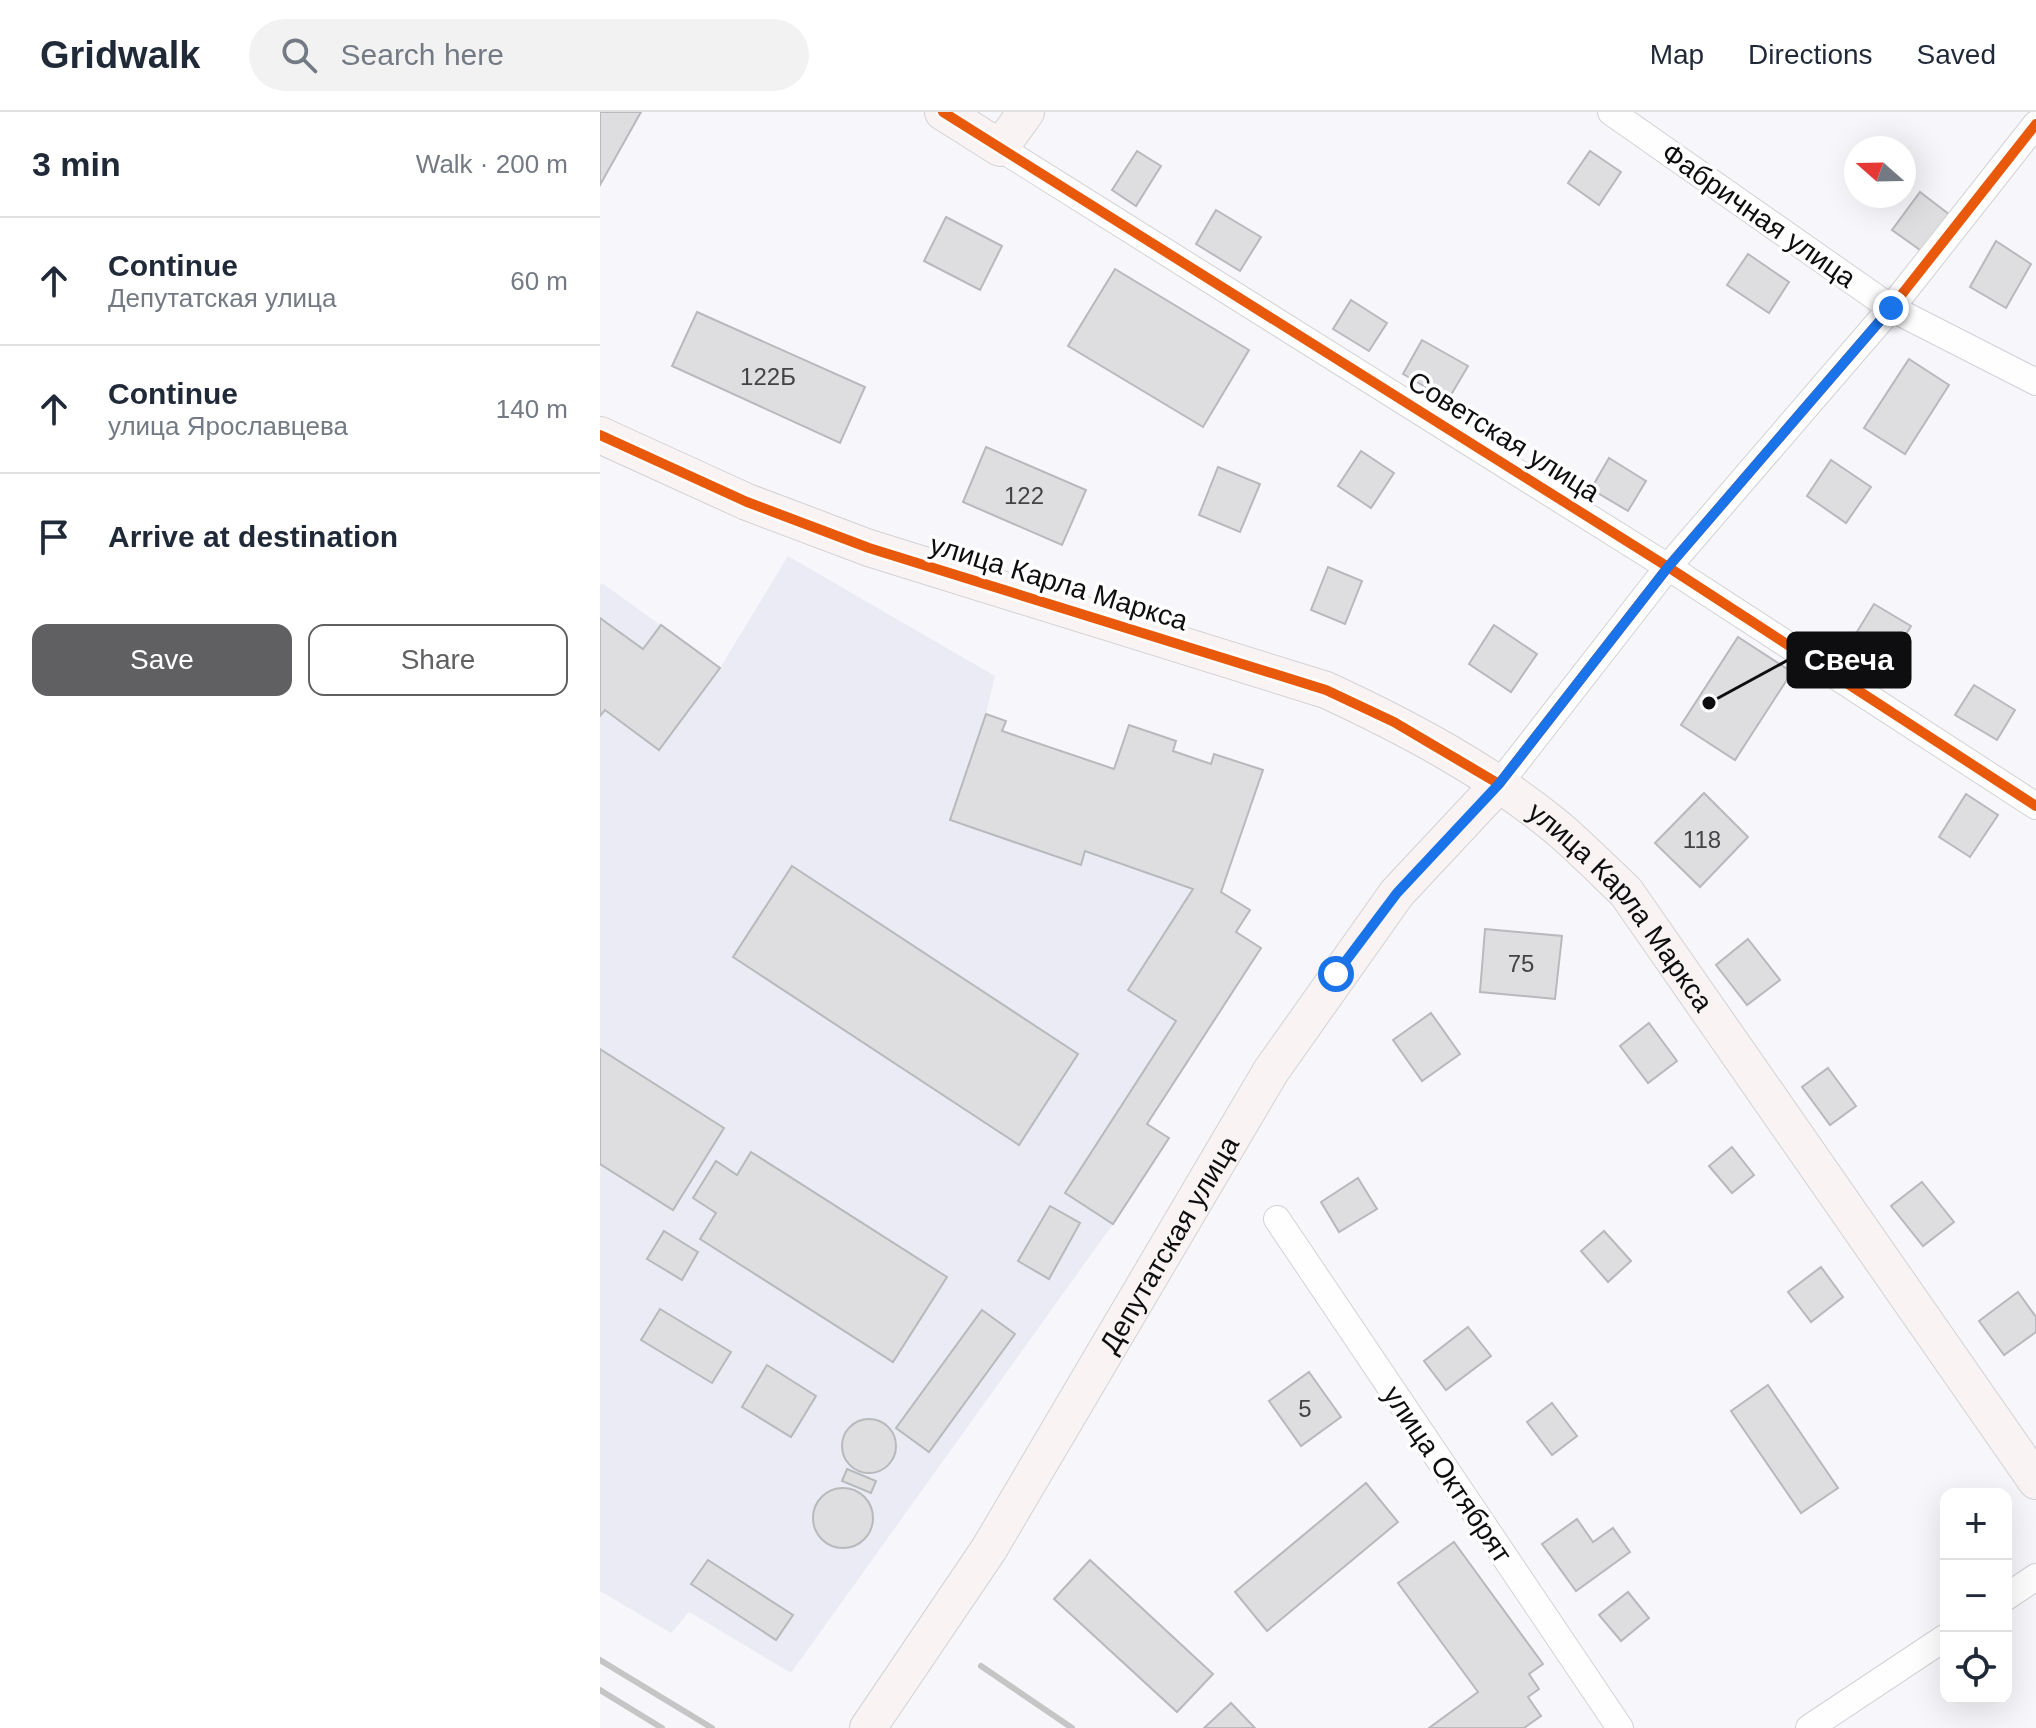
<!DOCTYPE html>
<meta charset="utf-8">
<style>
body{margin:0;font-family:Helvetica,sans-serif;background:#f2f2f3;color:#1f2937}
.controls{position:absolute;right:24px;bottom:24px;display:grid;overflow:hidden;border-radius:16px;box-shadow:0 8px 32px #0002}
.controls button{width:72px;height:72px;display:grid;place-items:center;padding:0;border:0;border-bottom:2px solid #e0e1e3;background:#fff;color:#1f2937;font:40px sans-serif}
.compass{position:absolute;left:1244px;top:24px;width:72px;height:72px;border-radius:50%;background:#fff;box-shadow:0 8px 32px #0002;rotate:290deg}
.stop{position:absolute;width:24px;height:24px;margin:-18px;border:6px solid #1a73e8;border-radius:50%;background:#fff}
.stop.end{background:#1a73e8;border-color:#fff;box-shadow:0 2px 8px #0008}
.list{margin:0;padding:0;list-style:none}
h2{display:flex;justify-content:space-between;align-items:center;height:104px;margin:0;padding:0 32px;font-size:34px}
h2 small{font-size:26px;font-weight:400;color:#747a83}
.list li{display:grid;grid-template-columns:52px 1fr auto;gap:24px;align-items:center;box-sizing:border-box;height:128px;padding:0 32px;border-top:2px solid #e0e1e3}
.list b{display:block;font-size:30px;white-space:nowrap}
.list p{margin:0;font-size:26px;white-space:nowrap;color:#747a83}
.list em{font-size:26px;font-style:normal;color:#747a83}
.actions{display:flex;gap:16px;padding:24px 32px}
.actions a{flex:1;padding:18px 0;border:2px solid #606062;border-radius:16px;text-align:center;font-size:28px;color:#606062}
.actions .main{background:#606062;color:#fff}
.icon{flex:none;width:44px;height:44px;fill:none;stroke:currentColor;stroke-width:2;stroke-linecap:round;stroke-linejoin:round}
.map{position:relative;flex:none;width:1436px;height:1616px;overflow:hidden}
header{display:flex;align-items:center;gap:48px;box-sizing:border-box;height:112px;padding:0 40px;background:#fff;border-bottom:2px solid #e0e1e3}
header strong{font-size:38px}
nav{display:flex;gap:44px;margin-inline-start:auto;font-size:28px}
.search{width:560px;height:72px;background:#f2f2f3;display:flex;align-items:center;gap:20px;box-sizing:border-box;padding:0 28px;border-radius:44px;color:#747a83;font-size:30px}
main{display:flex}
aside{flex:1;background:#fff}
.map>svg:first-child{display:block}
.built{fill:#eaebf5}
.building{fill:#dedee0;stroke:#b8b9bc;stroke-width:2}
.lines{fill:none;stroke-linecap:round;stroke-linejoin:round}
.street-casing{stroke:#d2d2d5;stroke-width:28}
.secondary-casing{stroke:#d2d2d5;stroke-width:38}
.street{stroke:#fefefe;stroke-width:26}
.secondary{stroke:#f9f4f3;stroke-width:36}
.rail{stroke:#c5c5c5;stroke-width:6}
.cycleway-casing{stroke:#fff;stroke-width:15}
.cycleway{stroke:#e8590c;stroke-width:10}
.route{stroke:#1a73e8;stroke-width:10}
.labels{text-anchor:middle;stroke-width:7;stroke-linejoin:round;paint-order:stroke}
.number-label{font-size:24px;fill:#434345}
.street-label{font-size:28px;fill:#0e0e10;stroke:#fff}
.leader{fill:none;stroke:#0e0e10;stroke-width:3}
.callout-dot{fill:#0e0e10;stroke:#fff;stroke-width:3}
.callout{fill:#0e0e10;stroke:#0e0e10;stroke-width:3}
.callout-label{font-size:30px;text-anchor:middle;font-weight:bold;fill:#fff}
</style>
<header>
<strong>Gridwalk</strong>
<div class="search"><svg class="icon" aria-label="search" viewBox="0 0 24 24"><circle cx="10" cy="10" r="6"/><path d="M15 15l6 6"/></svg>Search here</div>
<nav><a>Map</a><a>Directions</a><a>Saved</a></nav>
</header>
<main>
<aside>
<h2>3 min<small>Walk · 200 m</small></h2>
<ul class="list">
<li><svg class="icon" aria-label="ahead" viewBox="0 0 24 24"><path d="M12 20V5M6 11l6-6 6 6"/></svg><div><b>Continue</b><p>Депутатская улица</p></div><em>60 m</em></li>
<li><svg class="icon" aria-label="ahead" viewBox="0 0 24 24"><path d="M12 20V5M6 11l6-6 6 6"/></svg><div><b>Continue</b><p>улица Ярославцева</p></div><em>140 m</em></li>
<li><svg class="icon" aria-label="arrive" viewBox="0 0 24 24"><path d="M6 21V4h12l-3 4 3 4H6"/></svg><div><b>Arrive at destination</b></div></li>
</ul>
<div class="actions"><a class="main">Save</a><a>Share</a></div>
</aside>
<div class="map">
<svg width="1436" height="1616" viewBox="0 0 1436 1616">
<rect width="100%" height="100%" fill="#f7f7fb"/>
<polygon class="built" points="188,444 395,564 386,602 406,609 403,619 514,657 529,613 576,629 573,639 610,652 614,642 663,658 621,779 650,798 636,820 661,836 547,1011 569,1026 513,1112 191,1561 89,1500 71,1521 0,1479 0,473 2,471 120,556"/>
<g class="building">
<polygon points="0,0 41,0 0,73"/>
<polygon points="537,39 561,54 536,94 512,78"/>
<polygon points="990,39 1021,60 999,93 968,71"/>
<polygon points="1320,80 1350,103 1323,140 1292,118"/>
<polygon points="616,98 661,125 640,159 596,132"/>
<polygon points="346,105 402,134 380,178 324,149"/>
<polygon points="1396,129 1431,152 1406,196 1370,175"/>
<polygon points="1148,142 1189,170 1169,201 1127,173"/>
<polygon points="515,157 649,238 603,315 468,234"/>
<polygon points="751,188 787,211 769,239 733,217"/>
<polygon points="97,200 265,275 240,331 72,254"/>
<polygon points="822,228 868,254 848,288 803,262"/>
<polygon points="1309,247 1349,273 1305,342 1264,316"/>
<polygon points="386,335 486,378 462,433 363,390"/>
<polygon points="761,339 794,361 771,396 738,374"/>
<polygon points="1009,346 1046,369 1028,399 991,377"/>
<polygon points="1231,348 1271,375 1246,411 1207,384"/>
<polygon points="618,355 660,372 640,420 599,403"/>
<polygon points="728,455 762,469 745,512 711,498"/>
<polygon points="1274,492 1311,514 1286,555 1249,533"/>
<polygon points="0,506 43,537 61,513 120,556 59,638 5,598 0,604"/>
<polygon points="894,513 937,542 911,580 869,552"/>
<polygon points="1138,525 1192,560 1135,648 1081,613"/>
<polygon points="1374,573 1415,598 1397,628 1355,603"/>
<polygon points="386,602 406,609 402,619 514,657 529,613 576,629 573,639 611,652 614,642 663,658 621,780 650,798 636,820 661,836 547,1012 569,1026 513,1112 465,1081 576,909 528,878 593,777 485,739 481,753 350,708"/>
<polygon points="1104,681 1148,725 1100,775 1055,731"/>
<polygon points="1366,682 1398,703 1370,745 1339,725"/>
<polygon points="192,754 478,942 419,1033 133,845"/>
<polygon points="885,817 962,824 955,887 880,880"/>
<polygon points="1148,827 1180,868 1147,893 1116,853"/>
<polygon points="831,901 860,942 822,969 793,928"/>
<polygon points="1049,911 1077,949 1048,971 1020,934"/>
<polygon points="0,937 124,1016 73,1098 0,1052"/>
<polygon points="1228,956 1256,994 1230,1013 1202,975"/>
<polygon points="1132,1035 1154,1063 1132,1081 1109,1054"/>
<polygon points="151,1040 347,1165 293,1250 100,1127 116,1101 93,1086 116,1049 137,1063"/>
<polygon points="758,1066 777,1097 739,1120 721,1090"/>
<polygon points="1322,1070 1354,1110 1323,1134 1291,1094"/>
<polygon points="450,1094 480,1111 449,1167 418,1149"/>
<polygon points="64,1119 98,1140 82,1168 47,1147"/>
<polygon points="1004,1119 1031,1149 1008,1170 981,1139"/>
<polygon points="1221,1155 1243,1185 1211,1210 1188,1180"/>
<polygon points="1418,1180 1436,1205 1436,1220 1404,1243 1379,1209"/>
<polygon points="60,1197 131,1240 112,1271 41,1228"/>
<polygon points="382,1198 415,1222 329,1340 296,1316"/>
<polygon points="868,1215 891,1244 846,1278 824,1249"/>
<polygon points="167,1253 216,1284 191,1325 142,1295"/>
<polygon points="709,1260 741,1305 701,1334 669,1289"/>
<polygon points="1168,1273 1238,1376 1201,1401 1131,1299"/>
<polygon points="952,1291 977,1324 952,1343 927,1310"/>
<circle cx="269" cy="1334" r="27"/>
<polygon points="247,1357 276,1369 271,1381 242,1369"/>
<polygon points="766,1371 798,1410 667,1519 635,1480"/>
<circle cx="243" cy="1406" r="30"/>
<polygon points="977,1407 993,1430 1013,1416 1030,1440 976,1479 942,1432"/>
<polygon points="854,1430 943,1552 929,1562 939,1577 928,1585 941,1604 924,1616 829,1616 878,1580 798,1471"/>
<polygon points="108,1448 193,1503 176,1528 91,1472"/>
<polygon points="490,1448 613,1562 577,1600 454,1487"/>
<polygon points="1028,1480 1049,1506 1021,1529 999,1503"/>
<polygon points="631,1591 655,1616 604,1616"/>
</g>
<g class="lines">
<defs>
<g id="street">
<polyline points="1011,0 1291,196 1436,270"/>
<polyline points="400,36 1068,455 1436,694"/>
<polyline points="899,672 1068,455 1291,196 1436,12"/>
<polyline points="677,1107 1020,1616"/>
<polyline points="1406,1485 1436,1465"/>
<polyline points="1209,1616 1346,1525"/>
</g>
<g id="secondary">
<polyline points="343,0 400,36 426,0"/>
<path id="s1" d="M0 323 147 390 269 436 726 578C808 616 889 659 959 717 982 737 1004 759 1026 780L1436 1369"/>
<path id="s2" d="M268 1616 389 1437 671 959 797 781 899 672"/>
</g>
</defs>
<use href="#street" class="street-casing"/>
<use href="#secondary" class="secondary-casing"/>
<use href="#street" class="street"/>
<use href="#secondary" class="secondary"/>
<g class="rail">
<polyline points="0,1548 112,1616"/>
<polyline points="381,1554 472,1616"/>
<polyline points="0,1578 62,1616"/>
</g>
<defs>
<g id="cycleway">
<polyline points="343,0 1068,455 1436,694"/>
<polyline points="0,323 147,390 269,436 726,578 794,610 899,672 1068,455 1291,196 1436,12"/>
</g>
</defs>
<use href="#cycleway" class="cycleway-casing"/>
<use href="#cycleway" class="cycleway"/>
</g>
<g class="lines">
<polyline class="route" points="736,862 797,781 899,672 1068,455 1291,196"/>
</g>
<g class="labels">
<g class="number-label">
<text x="168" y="273">122Б</text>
<text x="424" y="392">122</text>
<text x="1102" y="736">118</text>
<text x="921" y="860">75</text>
<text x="705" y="1305">5</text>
</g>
<g class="street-label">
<text transform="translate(1159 103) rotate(35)" y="10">Фабричная улица</text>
<text transform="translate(904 324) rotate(32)" y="10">Советская улица</text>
<text transform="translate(459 470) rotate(17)" y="10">улица Карла Маркса</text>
<text dy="10" stroke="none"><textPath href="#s1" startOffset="1142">улица Карла Маркса</textPath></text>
<text dy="10" stroke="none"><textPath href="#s2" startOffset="570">Депутатская улица</textPath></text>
<text transform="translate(848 1362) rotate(56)" y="10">улица Октябрят</text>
</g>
</g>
<path class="leader" d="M1109 591L1188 548"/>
<circle class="callout-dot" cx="1109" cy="591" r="8"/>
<rect class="callout" x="1188" y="521" width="122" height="54" rx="8"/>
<g class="callout-label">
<text x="1249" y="558">Свеча</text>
</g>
</svg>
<div class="controls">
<button>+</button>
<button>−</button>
<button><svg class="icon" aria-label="locate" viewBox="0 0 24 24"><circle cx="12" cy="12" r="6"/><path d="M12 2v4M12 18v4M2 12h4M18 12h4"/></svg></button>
</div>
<svg class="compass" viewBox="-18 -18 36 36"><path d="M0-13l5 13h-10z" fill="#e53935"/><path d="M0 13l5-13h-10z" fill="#747a83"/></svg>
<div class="stop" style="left:736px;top:862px"></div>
<div class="stop end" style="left:1291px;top:196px"></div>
</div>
</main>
